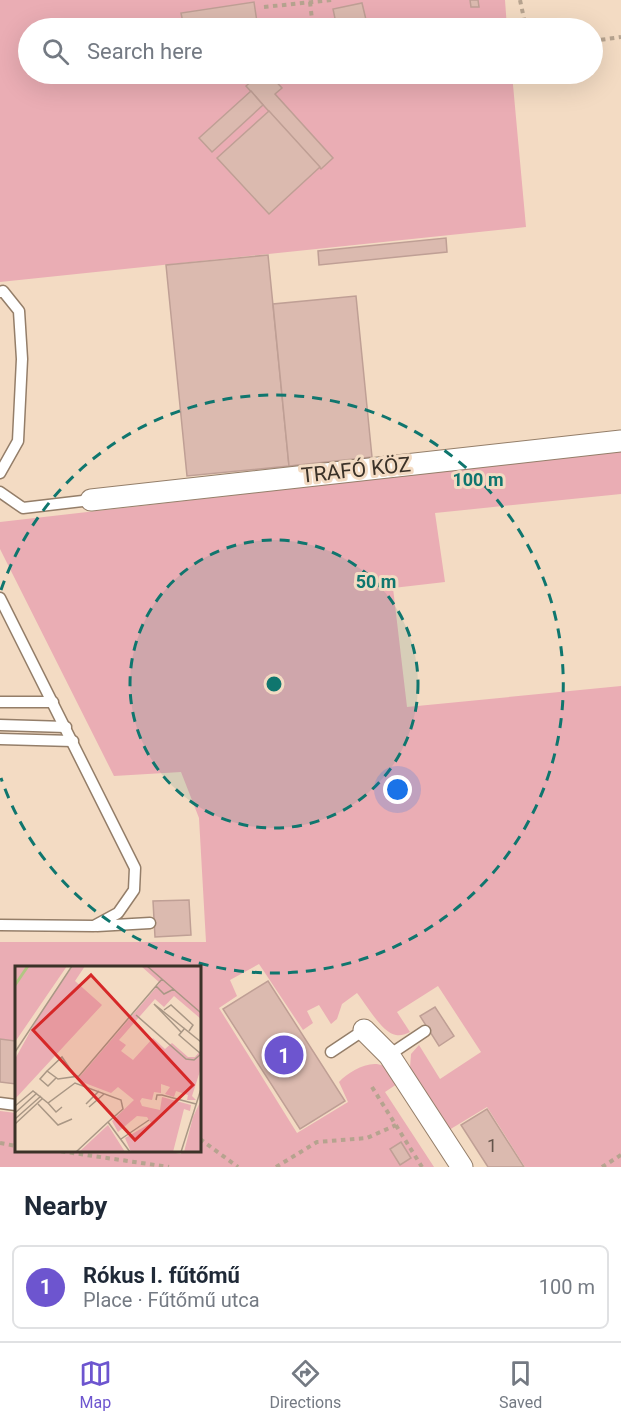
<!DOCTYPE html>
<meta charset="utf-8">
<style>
body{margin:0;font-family:Roboto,sans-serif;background:#f2f2f3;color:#1f2937}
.you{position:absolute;left:398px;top:790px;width:21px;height:21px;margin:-15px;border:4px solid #fff;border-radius:50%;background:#1a73e8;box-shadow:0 0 0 9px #1a73e833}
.badge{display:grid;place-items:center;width:39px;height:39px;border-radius:50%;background:#6d55cf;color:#fff;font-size:20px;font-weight:700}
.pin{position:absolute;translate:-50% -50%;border:3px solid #fff;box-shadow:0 2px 6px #0006}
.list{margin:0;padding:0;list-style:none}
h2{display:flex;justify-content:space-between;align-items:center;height:78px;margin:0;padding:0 24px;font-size:26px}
h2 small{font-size:20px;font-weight:400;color:#747a83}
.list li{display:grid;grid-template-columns:39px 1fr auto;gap:18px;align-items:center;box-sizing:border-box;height:84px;margin:0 12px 12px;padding:0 12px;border:2px solid #e0e1e3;border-radius:9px}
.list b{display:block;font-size:22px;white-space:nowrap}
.list p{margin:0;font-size:20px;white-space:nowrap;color:#747a83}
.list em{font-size:20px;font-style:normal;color:#747a83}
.icon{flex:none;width:33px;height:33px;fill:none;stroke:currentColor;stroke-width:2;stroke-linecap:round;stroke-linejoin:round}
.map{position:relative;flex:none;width:621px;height:1167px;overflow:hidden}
.search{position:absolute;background:#fff;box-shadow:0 6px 24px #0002;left:18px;right:18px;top:18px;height:66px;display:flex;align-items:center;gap:15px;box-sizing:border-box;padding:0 21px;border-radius:33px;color:#747a83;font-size:22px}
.sheet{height:174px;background:#fff}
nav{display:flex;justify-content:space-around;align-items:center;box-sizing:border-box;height:84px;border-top:2px solid #e0e1e3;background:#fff;font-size:16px;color:#747a83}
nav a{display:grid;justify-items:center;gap:3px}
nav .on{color:#6d55cf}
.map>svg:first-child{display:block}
.green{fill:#eaadb4}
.building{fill:#dbbaaf;stroke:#bf9f95;stroke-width:1.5}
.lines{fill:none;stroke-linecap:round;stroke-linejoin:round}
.lane-casing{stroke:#947e69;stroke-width:13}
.street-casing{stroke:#947e69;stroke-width:23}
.path{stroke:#b6a38f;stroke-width:4;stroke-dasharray:4.5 4.5;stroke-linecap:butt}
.lane{stroke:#fff;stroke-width:10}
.street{stroke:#fff;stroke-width:21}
.ring{fill:none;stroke:#0f766e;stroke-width:3;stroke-dasharray:10 8}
.labels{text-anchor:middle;stroke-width:6;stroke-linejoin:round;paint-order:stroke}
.number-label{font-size:18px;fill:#63544a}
.street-label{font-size:21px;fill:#3b3228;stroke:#f3dbc3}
.inset-river{fill:none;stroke:#b2c683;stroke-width:3}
.inset-road{fill:none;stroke:#a99785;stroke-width:1.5}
.view{fill:#d62828;fill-opacity:0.15;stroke:#d62828;stroke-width:3}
.inset-edge{fill:none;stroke:#3b3228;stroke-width:3}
.centre{fill:#0f766e;stroke:#f3dbc3;stroke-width:3}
.ring-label{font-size:18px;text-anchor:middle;font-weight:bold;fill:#0f766e;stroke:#f3dbc3;stroke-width:6;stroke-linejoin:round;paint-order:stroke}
</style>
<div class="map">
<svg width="621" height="1167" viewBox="0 0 621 1167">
<rect width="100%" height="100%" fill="#f3dbc3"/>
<g class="green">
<polygon points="0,0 505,0 507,28 28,28 28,74 512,74 526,227 0,282"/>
<path d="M621 451V494L435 513 445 582 393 588 407 707 621 686V1167H525L487 1107 449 1130 410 1068 411 1054 419 1045 440 1079 481 1052 438 986 397 1012 410 1032C406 1034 401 1036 396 1035 382 1033 366 1004 357 993L342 1004 337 1019 331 1024 319 1005 307 1011 313 1023 303 1030 259 964 230 980 237 996 219 1008 297 1133 348 1102 339 1082C350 1070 377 1055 390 1071 393 1074 395 1080 397 1084L385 1092 434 1167H0V1111L16 1113V1150H159L181 1154 182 1151 200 1150V968H16V1029L15 1042 0 1039V942H206L199 818 181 772 114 776 0 549V522Z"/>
</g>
<g class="building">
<polygon points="470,0 478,0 479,7 471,7"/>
<polygon points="254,2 257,22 211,28 184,28 181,13"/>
<polygon points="362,3 367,24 349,28 337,28 333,9"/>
<polygon points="260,74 269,74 282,88 275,94 333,158 321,169 246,86"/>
<polygon points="251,91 263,105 212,152 199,138"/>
<polygon points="269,111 320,167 269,214 217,158"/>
<polygon points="446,238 447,252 319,265 318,251"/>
<polygon points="268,255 289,466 187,476 166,265"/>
<polygon points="356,296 372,457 289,466 273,304"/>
<polygon points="189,900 191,935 155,937 153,901"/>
<polygon points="268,981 345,1101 300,1129 223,1009"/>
<polygon points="435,1007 454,1036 439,1046 420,1016"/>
<polygon points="16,1034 16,1084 0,1082 0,1039 15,1041"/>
<polygon points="487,1109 524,1167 488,1167 461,1125"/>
<polygon points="401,1142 411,1158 400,1165 390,1149"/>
</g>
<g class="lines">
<defs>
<g id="lane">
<polyline points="0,292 3,291 19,311 22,359 18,441 0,473"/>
<polyline points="0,492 23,508 91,500"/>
<polyline points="0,598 135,868 134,890 118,913 94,926 0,925"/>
<polyline points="0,702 53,702"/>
<polyline points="0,725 66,727"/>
<polyline points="0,739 73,741"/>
<polyline points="97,926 150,923"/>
<polyline points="331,1052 364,1030"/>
<polyline points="389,1055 425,1031"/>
<polyline points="0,1103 16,1105"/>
</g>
<g id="street">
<polyline points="91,500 621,441"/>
<polyline points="364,1030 389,1055 462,1167"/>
</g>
</defs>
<use href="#lane" class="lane-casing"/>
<use href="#street" class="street-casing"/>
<g class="path">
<polyline points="520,0 526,28"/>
<polyline points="310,2 313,28"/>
<polyline points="264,7 332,0"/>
<polyline points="592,41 621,37"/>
<polyline points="372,1087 422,1167"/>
<polyline points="200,1139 238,1167"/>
<polyline points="0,1143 16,1146"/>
<polyline points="52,1150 169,1167"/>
<polyline points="276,1167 317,1142 367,1138 396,1125"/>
<polyline points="602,1167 621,1155"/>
</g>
<use href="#lane" class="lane"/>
<use href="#street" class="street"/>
</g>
<circle cx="274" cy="684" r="144" fill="#0f766e" fill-opacity=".12"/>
<g class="ring">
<circle cx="274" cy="684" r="144"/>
<path d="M1 590A289 289 0 1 1 1 778"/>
</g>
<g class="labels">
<g class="number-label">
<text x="492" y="1152">1</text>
</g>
<g class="street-label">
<text transform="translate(356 470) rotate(-6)" y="7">TRAFÓ KÖZ</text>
</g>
</g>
<g transform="translate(15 966)">
<rect width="186" height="186" fill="#f3dbc3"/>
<path d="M0 0H52L0 76ZM58 0H70L60 15 87 39 0 133V93L26 46ZM126 0H186V53L159 30 149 41 140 33 104 74 111 79 106 85 118 94 138 72 150 83 157 77 173 91H180L186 84V102L177 130 181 134H172L173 129 161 125 159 131 150 128 155 121 146 118V127L139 126 137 134 127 132 125 135 127 140 145 144 147 131 176 139 175 145 169 143 158 186H116L110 172 136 157 132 151 122 150 103 166 97 155 119 134 103 121 96 127 62 114 145 17ZM186 134V186H169L178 151ZM93 159 110 186H64Z" fill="#eaadb4"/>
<path class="inset-river" d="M0 19 13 0"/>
<path class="inset-road" d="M132 0 186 47M141 20 149 28 159 23M149 44 156 39 178 59 174 65M121 49 171 93 179 94 186 88M170 62 164 69 186 88M166 66 139 38 186 76M0 86 57 0M32 105 47 91 60 110M41 112 33 120 25 113 32 105 43 113 64 110 147 13M141 134 142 129H147L181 138M33 137 41 146 47 141M23 138 43 159 57 153M71 138 84 125M0 140 18 125 33 137 60 117 106 134 108 143 93 156 115 186M74 141 89 128M0 147 22 127M0 153 26 130M0 158 28 132M106 173 134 154M61 186 93 156M166 186 186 123"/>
<path class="view" d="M76 9 178 119 120 174 18 64Z"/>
<rect width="186" height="186" class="inset-edge"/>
</g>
<circle cx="274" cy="684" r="9" class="centre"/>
<g class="ring-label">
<text x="478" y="486">100 m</text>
<text x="376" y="588">50 m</text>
</g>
</svg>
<div class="you"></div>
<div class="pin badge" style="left:284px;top:1055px">1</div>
<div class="search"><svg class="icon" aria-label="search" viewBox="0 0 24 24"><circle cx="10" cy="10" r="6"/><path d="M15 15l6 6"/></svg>Search here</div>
</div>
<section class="sheet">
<h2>Nearby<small></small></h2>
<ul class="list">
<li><span class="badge">1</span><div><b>Rókus I. fűtőmű</b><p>Place · Fűtőmű utca</p></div><em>100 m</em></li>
</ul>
</section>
<nav>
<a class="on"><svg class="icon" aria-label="map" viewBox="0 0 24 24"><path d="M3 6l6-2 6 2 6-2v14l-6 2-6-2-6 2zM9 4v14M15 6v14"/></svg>Map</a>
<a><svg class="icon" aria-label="directions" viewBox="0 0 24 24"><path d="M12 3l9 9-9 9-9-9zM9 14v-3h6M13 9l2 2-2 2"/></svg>Directions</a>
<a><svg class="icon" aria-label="saved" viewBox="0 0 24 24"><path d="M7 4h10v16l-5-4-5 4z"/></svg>Saved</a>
</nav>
